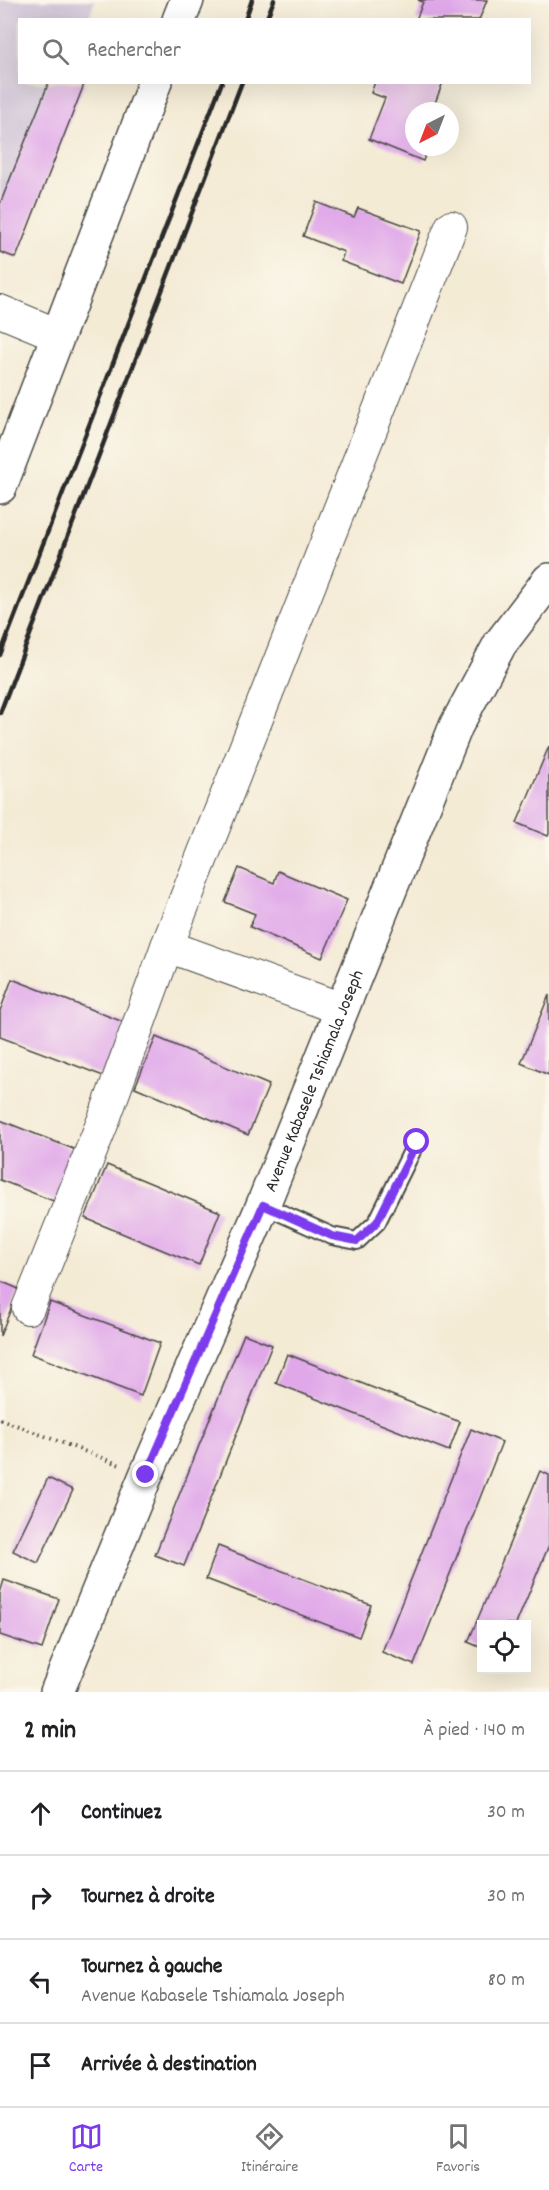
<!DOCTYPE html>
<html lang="fr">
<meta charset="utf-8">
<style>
body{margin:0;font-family:Dekko,sans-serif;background:#f2f2f2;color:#202124}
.controls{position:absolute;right:18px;bottom:18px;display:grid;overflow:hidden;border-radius:0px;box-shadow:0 6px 24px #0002}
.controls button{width:54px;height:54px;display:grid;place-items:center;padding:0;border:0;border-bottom:2px solid #e0e0e0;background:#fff;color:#202124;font:30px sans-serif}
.compass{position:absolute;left:405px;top:102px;width:54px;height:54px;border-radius:50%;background:#fff;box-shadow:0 6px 24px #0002;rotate:222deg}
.stop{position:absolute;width:18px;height:18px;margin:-14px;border:4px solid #7c3aed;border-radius:50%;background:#fff}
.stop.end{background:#7c3aed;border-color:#fff;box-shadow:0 2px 6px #0008}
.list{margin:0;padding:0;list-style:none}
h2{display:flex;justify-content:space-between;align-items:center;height:78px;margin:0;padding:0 24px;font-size:26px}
h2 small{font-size:20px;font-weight:400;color:#757577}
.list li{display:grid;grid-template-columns:39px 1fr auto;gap:18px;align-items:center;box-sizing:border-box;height:84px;padding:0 24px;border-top:2px solid #e0e0e0}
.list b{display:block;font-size:22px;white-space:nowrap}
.list p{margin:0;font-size:20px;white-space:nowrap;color:#757577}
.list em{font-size:20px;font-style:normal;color:#757577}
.icon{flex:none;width:33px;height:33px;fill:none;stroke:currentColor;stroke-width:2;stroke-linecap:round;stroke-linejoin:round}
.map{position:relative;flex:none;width:549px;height:1692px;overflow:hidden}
.search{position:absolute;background:#fff;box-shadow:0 6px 24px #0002;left:18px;right:18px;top:18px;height:66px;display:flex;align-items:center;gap:15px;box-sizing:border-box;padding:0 21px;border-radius:0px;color:#757577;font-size:22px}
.sheet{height:414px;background:#fff}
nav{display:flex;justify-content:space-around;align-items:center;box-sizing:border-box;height:84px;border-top:2px solid #e0e0e0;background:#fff;font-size:16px;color:#757577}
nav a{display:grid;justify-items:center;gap:3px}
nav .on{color:#7c3aed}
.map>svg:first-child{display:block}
.industrial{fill:#cbbfd5}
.building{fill:#e0a8e9}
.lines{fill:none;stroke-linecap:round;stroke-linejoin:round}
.lane-casing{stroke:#494844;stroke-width:20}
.street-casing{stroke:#494844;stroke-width:34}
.secondary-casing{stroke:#494844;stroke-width:36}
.primary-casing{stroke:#494844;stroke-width:36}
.path{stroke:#494844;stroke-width:4;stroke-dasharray:1.5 4.5;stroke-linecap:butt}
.lane{stroke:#fff;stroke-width:16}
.street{stroke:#fff;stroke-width:32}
.secondary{stroke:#fff;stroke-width:33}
.primary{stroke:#fff;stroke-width:33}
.rail{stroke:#2b2b2b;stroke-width:4.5}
.route{stroke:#7c3aed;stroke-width:8}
.labels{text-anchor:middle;stroke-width:4.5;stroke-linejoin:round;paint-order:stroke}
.street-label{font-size:18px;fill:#2b2b2b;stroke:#fbf7ec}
</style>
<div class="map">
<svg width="549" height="1692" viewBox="0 0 549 1692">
<rect width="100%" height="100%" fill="#fbf7ec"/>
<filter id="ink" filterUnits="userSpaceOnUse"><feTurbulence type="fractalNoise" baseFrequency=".0167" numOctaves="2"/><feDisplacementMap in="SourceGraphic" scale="12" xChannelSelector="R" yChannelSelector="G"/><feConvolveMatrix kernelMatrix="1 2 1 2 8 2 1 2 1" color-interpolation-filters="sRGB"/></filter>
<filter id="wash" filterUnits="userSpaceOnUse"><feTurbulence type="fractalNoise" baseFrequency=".008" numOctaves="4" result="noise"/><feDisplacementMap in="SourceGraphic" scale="24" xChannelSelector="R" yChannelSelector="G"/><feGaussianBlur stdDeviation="1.35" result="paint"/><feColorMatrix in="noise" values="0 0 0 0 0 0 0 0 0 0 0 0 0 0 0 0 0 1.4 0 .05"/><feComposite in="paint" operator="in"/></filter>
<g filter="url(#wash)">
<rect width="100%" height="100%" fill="#f4ebd5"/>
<polygon class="industrial" points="0,0 95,0 88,19 20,20 20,82 64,83 0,251"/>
<g id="blocks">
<g class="building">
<polygon points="418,0 487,0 479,20 416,20 423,2"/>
<polygon points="49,82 85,82 16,258 0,252 0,204"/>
<polygon points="375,82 443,82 432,111 414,111 414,147 428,147 423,161 369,139 385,98 371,93"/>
<polygon points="316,202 354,217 358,208 421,231 401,284 341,261 344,252 303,236"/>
<polygon points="549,746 549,834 548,836 517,823"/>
<polygon points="239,868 274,883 278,871 347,900 322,958 250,927 255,914 225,902"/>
<polygon points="12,979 126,1023 106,1077 0,1037 0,1011"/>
<polygon points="549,995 549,1075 521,1063"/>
<polygon points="156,1037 269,1085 248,1135 135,1087"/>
<polygon points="0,1120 76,1150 56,1202 0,1180"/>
<polygon points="107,1165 220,1212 199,1265 85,1218"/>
<polygon points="0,1281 19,1289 0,1336"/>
<polygon points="50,1302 160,1343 141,1396 31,1354"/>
<polygon points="244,1334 272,1345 184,1566 155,1555"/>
<polygon points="287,1354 460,1422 449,1451 276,1383"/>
<polygon points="471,1429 502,1442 414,1665 382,1652"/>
<polygon points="540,1471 549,1475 549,1545 516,1624 482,1624 482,1648 468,1642"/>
<polygon points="48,1478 73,1490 38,1563 13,1551"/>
<polygon points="218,1546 371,1605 359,1637 206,1579"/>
<polygon points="4,1580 59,1599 42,1649 0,1635 0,1593"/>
</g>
</g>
</g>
<g filter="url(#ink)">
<use href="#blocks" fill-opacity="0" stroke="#494844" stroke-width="1.5"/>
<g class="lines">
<defs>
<polyline id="lane" points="263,1205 332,1236 357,1241 377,1222 417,1141"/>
<g id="street">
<polyline points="0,311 58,335"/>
<polyline points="167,946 342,1009"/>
<polyline points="28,1308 104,1119 167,946 451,227"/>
</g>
<g id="secondary">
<path id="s1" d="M57 1692 146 1475 263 1205 456 726 500 644 549 580"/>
</g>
<g id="primary">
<polyline points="179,20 187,0"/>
<polyline points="0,487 155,82"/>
</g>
</defs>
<use href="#lane" class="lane-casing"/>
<use href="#street" class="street-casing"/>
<use href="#secondary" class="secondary-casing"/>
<use href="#primary" class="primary-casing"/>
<polyline class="path" points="0,1419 120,1465"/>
<use href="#lane" class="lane"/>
<use href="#street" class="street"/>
<use href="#secondary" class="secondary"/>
<use href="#primary" class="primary"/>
<g class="rail">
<polyline points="245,20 252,0"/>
<polyline points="266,20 274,0"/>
<polyline points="0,655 222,82"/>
<polyline points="0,713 242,82"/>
</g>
</g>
</g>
<g class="lines" filter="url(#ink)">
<polyline class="route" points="146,1475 263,1205 332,1236 357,1241 377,1222 417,1142"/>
</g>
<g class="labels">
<g class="street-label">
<text dy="6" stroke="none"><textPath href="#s1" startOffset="663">Avenue Kabasele Tshiamala Joseph</textPath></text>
</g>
</g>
</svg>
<div class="controls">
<button><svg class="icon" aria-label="locate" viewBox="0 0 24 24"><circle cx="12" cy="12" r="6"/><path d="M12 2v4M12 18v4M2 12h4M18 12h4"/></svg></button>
</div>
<svg class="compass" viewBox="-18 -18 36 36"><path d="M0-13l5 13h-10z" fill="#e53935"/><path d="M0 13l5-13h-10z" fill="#757577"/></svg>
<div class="stop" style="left:417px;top:1142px"></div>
<div class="stop end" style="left:146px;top:1475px"></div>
<div class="search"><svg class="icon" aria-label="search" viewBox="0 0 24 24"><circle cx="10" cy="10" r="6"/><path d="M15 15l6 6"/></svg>Rechercher</div>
</div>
<section class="sheet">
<h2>2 min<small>À pied · 140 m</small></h2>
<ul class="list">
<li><svg class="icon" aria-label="ahead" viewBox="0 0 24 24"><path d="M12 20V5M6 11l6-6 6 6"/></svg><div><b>Continuez</b></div><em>30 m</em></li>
<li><svg class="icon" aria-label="right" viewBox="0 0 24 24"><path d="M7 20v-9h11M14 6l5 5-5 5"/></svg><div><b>Tournez à droite</b></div><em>30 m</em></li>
<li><svg class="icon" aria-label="left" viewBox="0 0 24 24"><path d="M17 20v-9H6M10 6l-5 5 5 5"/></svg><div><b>Tournez à gauche</b><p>Avenue Kabasele Tshiamala Joseph</p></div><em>80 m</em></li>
<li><svg class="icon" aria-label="arrive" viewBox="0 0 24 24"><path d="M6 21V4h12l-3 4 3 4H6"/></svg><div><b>Arrivée à destination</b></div></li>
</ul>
</section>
<nav>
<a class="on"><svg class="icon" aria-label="map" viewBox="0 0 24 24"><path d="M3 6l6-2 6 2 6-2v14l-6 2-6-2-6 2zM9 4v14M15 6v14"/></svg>Carte</a>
<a><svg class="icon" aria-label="directions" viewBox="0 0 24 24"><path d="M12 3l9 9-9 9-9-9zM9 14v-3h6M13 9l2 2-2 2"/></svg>Itinéraire</a>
<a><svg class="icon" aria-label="saved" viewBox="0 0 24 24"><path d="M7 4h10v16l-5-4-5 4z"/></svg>Favoris</a>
</nav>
